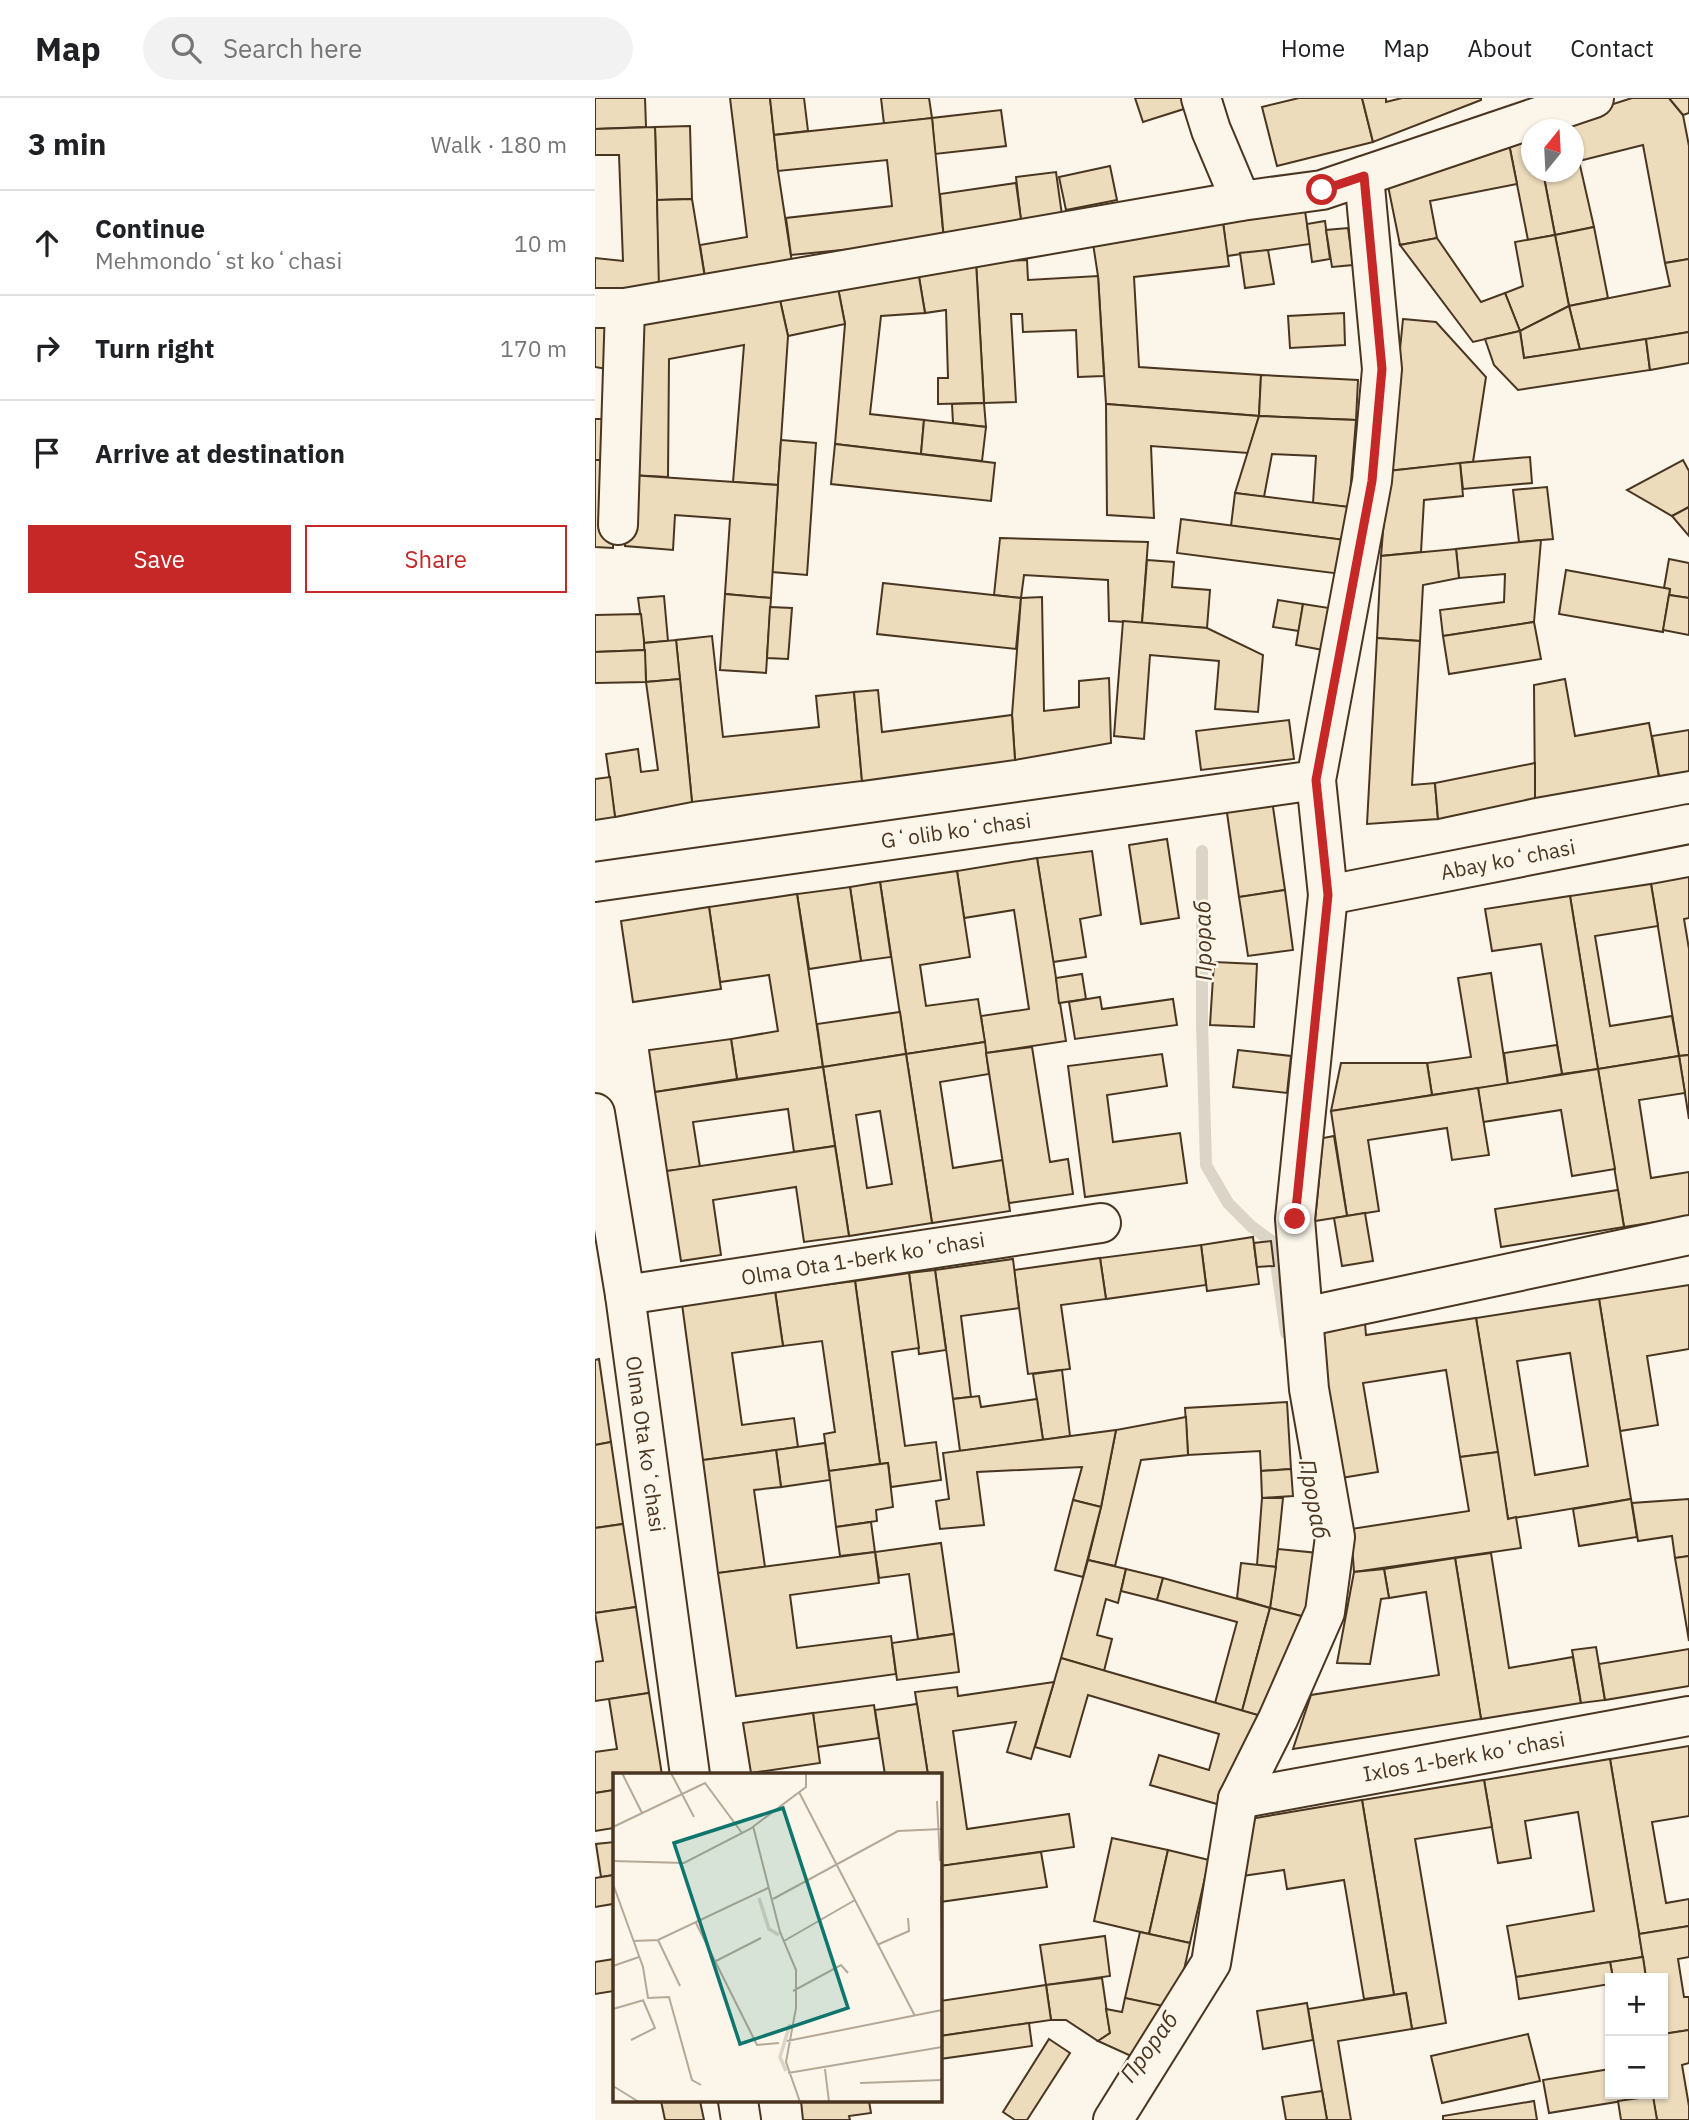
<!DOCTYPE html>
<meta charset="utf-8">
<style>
body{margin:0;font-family:"IBM Plex Sans",sans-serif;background:#f2f2f2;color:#202124}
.controls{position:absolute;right:21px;bottom:21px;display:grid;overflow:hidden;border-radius:0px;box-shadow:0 2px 5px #0004}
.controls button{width:63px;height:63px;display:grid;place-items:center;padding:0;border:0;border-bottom:2px solid #e0e0e0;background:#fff;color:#202124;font:35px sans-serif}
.compass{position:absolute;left:926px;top:21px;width:63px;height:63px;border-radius:50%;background:#fff;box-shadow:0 2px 5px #0004;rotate:18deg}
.stop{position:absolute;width:21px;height:21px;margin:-16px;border:5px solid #c62828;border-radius:50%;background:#fff}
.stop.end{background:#c62828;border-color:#fff;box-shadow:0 2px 7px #0008}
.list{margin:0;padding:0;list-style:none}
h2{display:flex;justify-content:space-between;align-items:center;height:91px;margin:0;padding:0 28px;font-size:30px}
h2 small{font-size:23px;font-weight:400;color:#757577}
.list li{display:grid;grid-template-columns:46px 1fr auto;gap:21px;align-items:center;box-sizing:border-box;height:105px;padding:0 28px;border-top:2px solid #e0e0e0}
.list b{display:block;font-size:26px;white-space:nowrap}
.list p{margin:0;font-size:23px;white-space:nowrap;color:#757577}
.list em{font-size:23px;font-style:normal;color:#757577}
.actions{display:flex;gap:14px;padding:21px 28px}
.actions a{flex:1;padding:16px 0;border:2px solid #c62828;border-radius:0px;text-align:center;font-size:24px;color:#c62828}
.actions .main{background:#c62828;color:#fff}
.icon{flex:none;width:38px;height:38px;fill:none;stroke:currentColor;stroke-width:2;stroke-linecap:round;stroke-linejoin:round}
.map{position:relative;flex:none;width:1094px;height:2022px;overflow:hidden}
header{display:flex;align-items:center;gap:42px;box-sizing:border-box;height:98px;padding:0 35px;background:#fff;border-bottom:2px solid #e0e0e0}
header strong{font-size:33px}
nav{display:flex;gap:38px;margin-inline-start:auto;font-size:24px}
.search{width:490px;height:63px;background:#f2f2f2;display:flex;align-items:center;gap:18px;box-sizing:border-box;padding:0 24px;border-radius:38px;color:#757577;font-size:26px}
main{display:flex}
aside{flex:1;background:#fff}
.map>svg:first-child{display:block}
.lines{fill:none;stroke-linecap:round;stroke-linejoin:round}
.stream{stroke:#dcd4c6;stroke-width:12}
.building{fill:#ecdcbc;stroke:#4a3520;stroke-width:2;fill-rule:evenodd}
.minor-casing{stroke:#4a3520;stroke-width:42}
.minor{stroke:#fbf6e9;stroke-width:38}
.route{stroke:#c62828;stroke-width:9}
.labels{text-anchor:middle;stroke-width:5;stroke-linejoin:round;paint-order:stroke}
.street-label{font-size:21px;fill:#4a3520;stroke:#fbf6e9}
.water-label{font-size:23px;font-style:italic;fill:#4a3520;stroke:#fbf6e9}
.inset-river{fill:none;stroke:#dcd4c6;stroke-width:3.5}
.inset-road{fill:none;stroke:#b4a999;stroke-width:2}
.view{fill:#0f766e;fill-opacity:0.15;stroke:#0f766e;stroke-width:3.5}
.inset-edge{fill:none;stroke:#4a3520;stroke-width:3.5}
</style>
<header>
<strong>Map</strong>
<div class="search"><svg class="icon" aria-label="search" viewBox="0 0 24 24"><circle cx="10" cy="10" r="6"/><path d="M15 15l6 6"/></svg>Search here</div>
<nav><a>Home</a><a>Map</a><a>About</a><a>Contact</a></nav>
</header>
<main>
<aside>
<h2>3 min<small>Walk · 180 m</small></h2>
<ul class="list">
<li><svg class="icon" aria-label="ahead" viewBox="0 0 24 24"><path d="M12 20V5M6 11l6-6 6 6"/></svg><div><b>Continue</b><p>Mehmondoʻst koʻchasi</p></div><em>10 m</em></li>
<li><svg class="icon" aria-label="right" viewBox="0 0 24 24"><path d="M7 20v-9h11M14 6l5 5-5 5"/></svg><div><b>Turn right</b></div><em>170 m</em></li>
<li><svg class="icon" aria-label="arrive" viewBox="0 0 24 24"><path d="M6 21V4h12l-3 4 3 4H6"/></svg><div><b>Arrive at destination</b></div></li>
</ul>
<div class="actions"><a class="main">Save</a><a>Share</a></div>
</aside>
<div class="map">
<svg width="1094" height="2022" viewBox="0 0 1094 2022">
<rect width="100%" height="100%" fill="#fbf6e9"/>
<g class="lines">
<polyline class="stream" points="607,753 607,927 611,1067 633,1105 657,1129 678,1144 691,1235"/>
</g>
<g class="building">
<polygon points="0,0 50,0 51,29 0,31"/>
<polygon points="135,0 175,0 183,73 198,171 111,186 105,147 152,139"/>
<polygon points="175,0 209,0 213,33 179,37"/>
<polygon points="286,0 334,0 337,20 289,26"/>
<polygon points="540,0 588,0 592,10 548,24"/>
<polygon points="704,0 767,0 778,44 682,68 667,9"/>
<polygon points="767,0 791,0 791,4 807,0 886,0 886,2 778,44"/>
<polygon points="1037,0 1074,0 1088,17 1094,48 1094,161 1070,165 1048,47 984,63 999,129 960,137 948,74 978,74 978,32 940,31"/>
<polygon points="1074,0 1094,0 1094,15 1088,17"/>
<polygon points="406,12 411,48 340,56 337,20"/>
<polygon points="337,20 349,142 196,157 191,120 297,108 292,62 183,73 179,37"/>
<polygon points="95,28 97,101 62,102 60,29"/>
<polygon points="60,29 65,200 0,194 0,160 28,163 24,57 0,57 0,31"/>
<polygon points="936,41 936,74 948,74 960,137 933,142 914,46"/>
<polygon points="914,46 922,86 835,103 842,140 805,147 791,78"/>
<polygon points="515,68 522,102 471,112 464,79"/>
<polygon points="461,74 467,117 426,123 421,79"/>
<polygon points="421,85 427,129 349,142 345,96"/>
<polygon points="97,101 111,186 64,192 62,102"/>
<polygon points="710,113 715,146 632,158 628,124"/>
<polygon points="627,117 634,168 539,179 544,269 666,277 664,318 511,306 503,178 497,139"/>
<polygon points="730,123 735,161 717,164 712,126"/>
<polygon points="999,129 1013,200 974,208 960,137"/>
<polygon points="753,130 758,167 737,169 731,132"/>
<polygon points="960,137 974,208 925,233 910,195 928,188 920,144"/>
<polygon points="842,140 886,204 910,195 925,233 878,244 805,147"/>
<polygon points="673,152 679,186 650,190 645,155"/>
<polygon points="1094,161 1094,234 985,252 974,208 1075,188 1070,165"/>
<polygon points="432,162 433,182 503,178 509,278 483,279 481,232 428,234 427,216 416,216 421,304 389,305 381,164"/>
<polygon points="381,164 389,305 343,306 343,280 353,280 351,212 330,215 323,173"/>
<polygon points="323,173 330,215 286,218 275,316 329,322 326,356 240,346 250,226 243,190"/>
<polygon points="243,190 250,226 193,238 185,202"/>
<polygon points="185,202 193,238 183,387 138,384 149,247 74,261 73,379 35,377 37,225"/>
<polygon points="974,208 985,252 929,260 925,233"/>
<polygon points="749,215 750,247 695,250 693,218"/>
<polygon points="808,221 841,224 891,279 878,364 793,373"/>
<polygon points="0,225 25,229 19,272 0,269"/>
<polygon points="925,233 929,260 1051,241 1055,272 923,292 899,267 890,241"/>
<polygon points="1094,234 1094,265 1055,272 1051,241"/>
<polygon points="666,277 763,282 761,322 664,318"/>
<polygon points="389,305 391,329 358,325 357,306"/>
<polygon points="511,306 664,318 653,355 556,348 559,420 512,417"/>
<polygon points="664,318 761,322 754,409 718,405 721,358 677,356 669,399 640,395"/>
<polygon points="0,321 21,321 20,362 0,362"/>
<polygon points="329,322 391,329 387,363 326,356"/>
<polygon points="186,342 221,345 212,477 177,474"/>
<polygon points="240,346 400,365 396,403 236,386"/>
<polygon points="935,359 937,385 868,391 865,365"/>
<polygon points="0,362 20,362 18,450 0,449"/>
<polygon points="1088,362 1094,373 1094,409 1077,418 1032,392"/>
<polygon points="865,365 868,398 829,402 826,454 786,458 793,373"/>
<polygon points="35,377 183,387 176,500 130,496 135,421 80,417 78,452 30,448"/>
<polygon points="952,389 958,441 924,444 918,392"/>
<polygon points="640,395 754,409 750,442 636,428"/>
<polygon points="1094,409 1094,438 1077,418"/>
<polygon points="586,421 750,442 746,476 582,455"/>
<polygon points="405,440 553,444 547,525 514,523 513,482 429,477 426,500 399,497"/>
<polygon points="946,442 939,524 848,538 845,512 909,504 910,476 864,480 861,451"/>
<polygon points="861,451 864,480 828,487 825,543 782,540 786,458"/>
<polygon points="1074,461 1094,465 1094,500 1074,497 1075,491 1069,490"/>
<polygon points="552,462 579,464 577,489 615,492 612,530 547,525"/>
<polygon points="971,472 1075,491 1068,534 964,516"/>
<polygon points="288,485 426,500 421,551 282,536"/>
<polygon points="130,496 176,500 171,575 125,572"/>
<polygon points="1074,497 1094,500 1094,537 1068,532"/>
<polygon points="69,498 73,543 49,545 43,500"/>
<polygon points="447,499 449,613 484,609 484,583 514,580 516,645 420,662 417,617 426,500"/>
<polygon points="683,502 708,506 704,533 678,529"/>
<polygon points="708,506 734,510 728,552 701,547"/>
<polygon points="175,509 197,510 193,561 172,560"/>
<polygon points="46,516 50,552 0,554 0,517"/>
<polygon points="528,523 612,530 668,557 663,614 620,611 624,563 555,557 549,641 519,638"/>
<polygon points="939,524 946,561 854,576 848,538"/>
<polygon points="117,538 128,639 224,629 221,598 259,594 267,683 97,704 81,542"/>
<polygon points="782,540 825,543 817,687 840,685 843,721 772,726"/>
<polygon points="81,542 85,581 51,584 49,545"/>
<polygon points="50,552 51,584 0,585 0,554"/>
<polygon points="85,581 97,704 20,719 11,656 43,651 46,674 63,672 51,584"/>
<polygon points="970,581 980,638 1054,625 1064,678 940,700 939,587"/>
<polygon points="283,592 287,634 417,617 420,662 267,683 259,594"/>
<polygon points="694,622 699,661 606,672 601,633"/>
<polygon points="1094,632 1094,673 1064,678 1057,638"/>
<polygon points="940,665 940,700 843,721 840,685"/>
<polygon points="15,679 20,719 0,722 0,681"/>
<polygon points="677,702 690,792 644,799 631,708"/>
<polygon points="572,741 584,820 546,826 534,747"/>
<polygon points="497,753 506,817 485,821 491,859 458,864 442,760"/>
<polygon points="442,760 471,943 391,955 386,918 434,911 419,812 369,820 362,773"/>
<polygon points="362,773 375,859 325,867 331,908 383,901 390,944 311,956 285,784"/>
<polygon points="1094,779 1094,820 1089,821 1094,851 1094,957 1084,958 1056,786"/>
<polygon points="285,784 296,859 266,863 255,789"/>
<polygon points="1056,786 1063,828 1000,838 1015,928 1077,918 1084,958 1003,971 975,798"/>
<polygon points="255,789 266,863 214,871 202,796"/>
<polygon points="690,792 698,852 653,858 644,799"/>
<polygon points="202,796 228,969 142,981 136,941 183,933 174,877 125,884 114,809"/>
<polygon points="975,798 1003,971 967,976 946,846 897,853 890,811"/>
<polygon points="114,809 126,891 38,904 26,823"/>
<polygon points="619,864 662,866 659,929 615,927"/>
<polygon points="896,875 913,986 837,997 832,965 876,959 863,880"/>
<polygon points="487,876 491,901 464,905 461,880"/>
<polygon points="505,899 507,911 578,901 582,927 480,941 474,904"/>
<polygon points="305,914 311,956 228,969 222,926"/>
<polygon points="136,941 142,981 60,994 54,952"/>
<polygon points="390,944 394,976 345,984 358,1070 408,1062 415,1113 337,1125 311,956"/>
<polygon points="962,947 967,976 913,986 909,955"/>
<polygon points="437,949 455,1064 473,1061 478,1096 414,1105 391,955"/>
<polygon points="643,952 696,958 692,995 638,989"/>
<path d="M311 956 337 1125 254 1138 228 969ZM285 1013 297 1086 272 1090 261 1017Z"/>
<polygon points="567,956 572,988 512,997 518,1044 585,1035 592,1085 490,1099 473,968"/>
<polygon points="1094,957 1094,1021 1084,958"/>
<polygon points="1084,958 1090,995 1044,1002 1056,1080 1094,1074 1094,1119 1029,1129 1003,971"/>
<polygon points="746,965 832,965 837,997 736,1013"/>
<polygon points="228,969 240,1048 199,1054 193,1011 98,1024 105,1069 72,1073 60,994"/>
<polygon points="1003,971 1020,1071 977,1078 966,1012 888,1024 883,990"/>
<polygon points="883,990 894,1057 857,1062 852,1030 773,1042 784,1113 752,1118 736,1013"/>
<polygon points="739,1038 752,1118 720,1123 728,1040"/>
<polygon points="240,1048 254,1138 209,1144 201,1089 118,1102 126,1157 86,1163 72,1073"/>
<polygon points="1023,1092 1029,1129 906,1149 900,1111"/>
<polygon points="770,1115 778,1163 747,1168 739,1120"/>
<polygon points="658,1139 664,1186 612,1193 606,1147"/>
<polygon points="676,1143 679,1168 662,1169 659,1145"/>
<polygon points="606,1147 611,1187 511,1201 505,1160"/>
<polygon points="505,1160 511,1201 466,1207 475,1271 433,1276 419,1172"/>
<polygon points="418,1161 424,1210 366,1218 376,1299 358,1301 340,1172"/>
<polygon points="340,1172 351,1252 324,1256 314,1175"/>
<polygon points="314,1175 324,1250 297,1254 310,1348 341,1344 346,1382 296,1389 293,1365 285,1366 260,1183"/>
<polygon points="260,1183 285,1366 234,1373 229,1336 240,1334 227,1243 188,1248 180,1193"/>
<polygon points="1094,1187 1094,1251 1052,1258 1063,1327 1025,1333 1004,1201"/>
<polygon points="180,1193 188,1248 137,1255 147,1327 199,1320 203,1349 108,1362 87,1206"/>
<path d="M1004 1201 1036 1401 913 1421 881 1220ZM975 1255 993 1368 940 1377 922 1263Z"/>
<polygon points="881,1220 903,1354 865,1359 851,1272 768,1285 783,1374 740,1381 717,1234 770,1225 771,1237"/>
<polygon points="4,1261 16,1344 0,1347 0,1262"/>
<polygon points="467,1272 475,1338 448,1342 438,1276"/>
<polygon points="384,1298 386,1309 442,1301 448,1342 365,1353 358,1301"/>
<polygon points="692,1304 696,1371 666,1373 665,1353 593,1357 590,1310"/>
<polygon points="591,1319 593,1357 546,1362 520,1468 493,1462 506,1409 521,1332"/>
<polygon points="521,1332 506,1409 478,1402 487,1369 382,1374 389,1427 345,1431 341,1403 354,1401 348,1355"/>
<polygon points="16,1344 28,1426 0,1430 0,1347"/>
<polygon points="230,1345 235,1382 186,1389 181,1352"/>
<polygon points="181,1352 186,1389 159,1392 170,1469 123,1475 108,1362"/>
<polygon points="903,1354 913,1421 921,1419 926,1450 759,1474 756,1431 874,1413 865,1359"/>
<polygon points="293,1365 298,1409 281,1412 282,1423 241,1429 234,1373"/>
<polygon points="696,1371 698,1398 667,1400 666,1373"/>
<polygon points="667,1400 688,1400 681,1469 662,1467"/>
<polygon points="1036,1401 1042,1439 984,1448 978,1411"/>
<polygon points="1094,1401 1094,1458 1080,1460 1077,1438 1043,1443 1037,1405"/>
<polygon points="478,1402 506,1409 488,1479 460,1472"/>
<polygon points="276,1424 280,1454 245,1458 241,1429"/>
<polygon points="28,1426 41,1509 0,1515 0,1430"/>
<polygon points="346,1445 359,1536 323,1541 314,1476 284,1480 280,1454"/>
<polygon points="683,1451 723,1455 714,1520 675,1510"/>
<polygon points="280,1454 284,1485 195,1497 202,1550 296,1538 301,1576 141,1598 123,1475"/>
<polygon points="896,1455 914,1570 978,1559 986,1605 886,1621 860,1460"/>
<polygon points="1094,1458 1094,1543 1080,1460"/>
<polygon points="860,1460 886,1621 698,1651 716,1597 844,1577 831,1494 794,1500 789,1471"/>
<polygon points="493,1462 531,1471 523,1505 511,1501 502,1537 517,1541 509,1573 466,1560"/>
<polygon points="646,1465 681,1469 675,1510 642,1500"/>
<polygon points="531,1471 568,1480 562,1502 526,1493"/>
<polygon points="789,1471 794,1500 786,1501 775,1566 742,1565 759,1474"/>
<polygon points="568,1480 675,1510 647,1613 620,1605 642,1524 562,1502"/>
<polygon points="41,1509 54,1595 0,1603 0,1564 8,1563 0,1515"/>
<polygon points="675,1510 714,1520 673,1620 647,1613"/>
<polygon points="359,1536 364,1574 302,1582 297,1545"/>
<polygon points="1001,1549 1010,1602 986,1605 977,1552"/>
<polygon points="1094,1551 1094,1588 1010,1602 1004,1566"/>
<polygon points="466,1560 673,1620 629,1708 555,1687 564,1657 614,1672 624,1636 493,1597 475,1659 440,1649"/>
<polygon points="459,1584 436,1661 412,1654 421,1624 358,1633 372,1731 474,1716 479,1749 346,1768 345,1677 333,1677 320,1594 362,1589 363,1598"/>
<polygon points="54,1595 67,1677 19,1677 19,1692 0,1695 0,1654 22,1651 14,1601"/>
<polygon points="322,1606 333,1677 290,1677 280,1612"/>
<polygon points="279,1607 284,1640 222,1649 218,1615"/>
<polygon points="218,1615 225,1665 156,1675 148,1625"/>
<polygon points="1094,1648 1094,1718 1057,1724 1071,1805 1094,1801 1094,1828 1044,1836 1015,1661"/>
<polygon points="1015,1661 1048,1859 921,1879 912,1828 999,1813 983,1714 930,1723 936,1760 903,1765 889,1682"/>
<polygon points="889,1682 897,1729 820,1741 851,1925 817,1931 811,1895 799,1897 767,1702"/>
<polygon points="19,1692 19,1730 0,1733 0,1695"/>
<polygon points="767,1702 799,1897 769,1901 749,1782 692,1791 689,1772 647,1778 649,1722"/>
<polygon points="517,1740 573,1752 554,1836 499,1823"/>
<polygon points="19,1744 19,1777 6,1779 1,1746"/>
<polygon points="573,1752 614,1762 595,1845 554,1836"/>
<polygon points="446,1754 452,1789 345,1804 345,1768"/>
<polygon points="19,1777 19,1812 18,1806 0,1809 0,1780"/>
<polygon points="1094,1828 1094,1859 1083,1861 1089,1899 1094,1899 1094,1932 1068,1936 1068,1880 1051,1880 1044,1836"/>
<polygon points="545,1834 595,1845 580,1912 530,1900"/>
<polygon points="510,1838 515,1878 451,1887 445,1847"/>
<polygon points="1048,1859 1051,1880 1018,1880 1015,1864"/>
<polygon points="19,1861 19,1893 0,1896 0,1864"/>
<polygon points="1015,1864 1018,1880 1015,1880 1015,1886 924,1901 921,1879"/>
<polygon points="507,1880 515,1935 503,1943 471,1922 456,1922 451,1887"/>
<polygon points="451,1887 456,1922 345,1938 345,1903"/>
<polygon points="811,1895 817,1931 743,1943 756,2022 732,2022 713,1911"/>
<polygon points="530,1900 568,1908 536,1958 503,1943 515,1935 511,1911 527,1914"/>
<polygon points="712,1905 718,1942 668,1951 662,1913"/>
<polygon points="434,1925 437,1948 345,1961 345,1938"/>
<polygon points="1094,1932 1094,1965 1087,1967 1094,2008 1094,2022 1062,2022 1057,1996 1068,1996 1068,1936"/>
<polygon points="933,1936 945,1983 847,2005 836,1958"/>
<polygon points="454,1941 475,1955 432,2022 420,2022 408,2014"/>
<polygon points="1015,1971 1015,1996 1057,1996 1058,1998 954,2015 948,1982"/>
<polygon points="727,1993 732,2022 691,2022 687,1999"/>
<polygon points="1058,1998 1062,2022 1026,2022 1023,2003"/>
<polygon points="66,2003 105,2003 109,2022 70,2022"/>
<polygon points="206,2003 274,2003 276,2015 254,2018 255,2022 208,2022"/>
<polygon points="939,2003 942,2022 848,2022 848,2018"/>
</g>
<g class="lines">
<defs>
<g id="minor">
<polyline points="606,0 616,32 646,103"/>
<polyline points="0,210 30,210 646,103 727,92 999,0"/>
<polyline points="23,427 30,210"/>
<polyline points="0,784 721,682"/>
<polyline points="733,797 1094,726"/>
<polyline points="0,1015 30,1197 95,1677"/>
<polyline points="30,1197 506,1125"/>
<polyline points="709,1219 1094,1137"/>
<polyline points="643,1701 1094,1618"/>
<polyline points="143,2003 146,2022"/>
<polyline points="518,2022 616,1865 643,1701 683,1621 730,1514 740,1439 714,1291 700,1121 733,797 721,682 777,383 787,271 769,78"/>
</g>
</defs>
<use href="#minor" class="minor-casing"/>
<use href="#minor" class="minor"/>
</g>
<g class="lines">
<polyline class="route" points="700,1121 733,797 721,682 777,383 787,271 769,78 727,92"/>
</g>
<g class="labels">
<g class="street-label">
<text transform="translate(361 733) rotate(-8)" y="7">Gʻolib koʻchasi</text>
<text transform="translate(913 762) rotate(-11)" y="7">Abay koʻchasi</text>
<text transform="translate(268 1161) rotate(-9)" y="7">Olma Ota 1-berk koʼchasi</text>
<text transform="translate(50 1346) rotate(82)" y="7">Olma Ota koʻchasi</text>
<text transform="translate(869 1659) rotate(-10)" y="7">Ixlos 1-berk koʼchasi</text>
</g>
<g class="water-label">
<text transform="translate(608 843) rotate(-91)" y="8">Прораб</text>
<text transform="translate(719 1401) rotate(79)" y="8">Прораб</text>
<text transform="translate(554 1949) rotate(-54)" y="8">Прораб</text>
</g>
</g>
<g transform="translate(18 1675)">
<rect width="329" height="329" fill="#fbf6e9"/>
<path class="inset-river" d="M146 125 156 156 166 162M173 298 167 284 177 251"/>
<path class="inset-road" d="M9 0 29 40M58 0 81 44M186 19 302 243M324 28 327 88M140 53 167 159 183 197V235L173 289 187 329M0 54 92 10 129 60M0 88 71 90 137 56 193 14V0M0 111 30 194 35 225 56 224 79 307 88 312M328 123 329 162M160 126 285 58 329 56M83 150 144 272 166 270M45 167 67 213M20 168 45 167 155 115M171 168 242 127M264 172 296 158 295 145M103 188 148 165M0 193 26 184M180 218 228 192 235 200M0 236 31 227M18 267 42 255 30 227M174 268 329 237M212 296 216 329M175 300 329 274M247 310 329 307M0 313 26 329"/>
<path class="view" d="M170 35 235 235 127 271 61 70Z"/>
<rect width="329" height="329" class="inset-edge"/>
</g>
</svg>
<div class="controls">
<button>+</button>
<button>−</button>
</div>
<svg class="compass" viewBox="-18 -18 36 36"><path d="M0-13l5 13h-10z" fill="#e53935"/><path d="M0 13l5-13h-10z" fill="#757577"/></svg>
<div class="stop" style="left:727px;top:92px"></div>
<div class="stop end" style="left:700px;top:1121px"></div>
</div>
</main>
